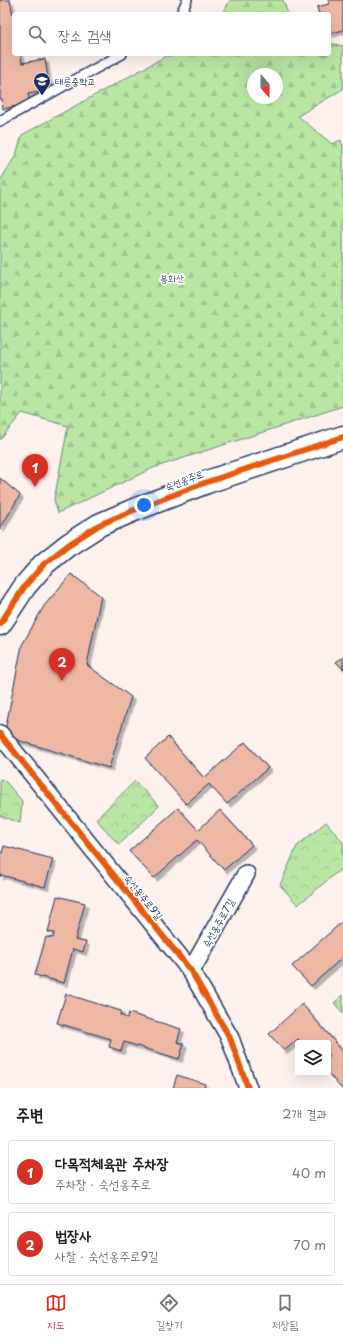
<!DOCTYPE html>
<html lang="ko">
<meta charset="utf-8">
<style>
body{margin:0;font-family:"Playpen Sans","Poor Story",sans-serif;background:#f6f6f6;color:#202124}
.controls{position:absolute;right:12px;bottom:12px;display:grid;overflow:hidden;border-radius:4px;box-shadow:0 4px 16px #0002}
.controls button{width:36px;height:36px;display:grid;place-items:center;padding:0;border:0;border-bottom:1px solid #e0e0e0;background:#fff;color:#202124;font:20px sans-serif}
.compass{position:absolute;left:247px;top:68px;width:36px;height:36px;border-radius:50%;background:#fff;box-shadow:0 4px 16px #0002;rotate:160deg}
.you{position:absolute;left:144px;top:505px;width:14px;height:14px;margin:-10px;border:3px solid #fff;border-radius:50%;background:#1a73e8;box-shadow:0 0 0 6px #1a73e833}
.badge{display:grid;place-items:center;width:26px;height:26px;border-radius:50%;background:#d93025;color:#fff;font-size:13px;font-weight:700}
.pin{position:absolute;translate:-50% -33px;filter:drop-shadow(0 1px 2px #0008)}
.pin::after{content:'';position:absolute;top:21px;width:14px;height:12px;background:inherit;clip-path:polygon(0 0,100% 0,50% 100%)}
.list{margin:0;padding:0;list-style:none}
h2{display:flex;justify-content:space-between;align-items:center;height:52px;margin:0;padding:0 16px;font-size:17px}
h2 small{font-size:13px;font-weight:400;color:#757577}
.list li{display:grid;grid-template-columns:26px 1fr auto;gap:12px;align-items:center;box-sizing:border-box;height:64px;margin:0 8px 8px;padding:0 8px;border:1px solid #e0e0e0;border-radius:4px}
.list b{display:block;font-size:15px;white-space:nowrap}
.list p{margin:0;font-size:13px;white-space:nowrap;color:#757577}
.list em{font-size:13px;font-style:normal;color:#757577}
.icon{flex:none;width:22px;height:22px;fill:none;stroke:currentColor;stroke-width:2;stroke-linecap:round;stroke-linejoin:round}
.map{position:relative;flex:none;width:343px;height:1088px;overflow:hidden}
.search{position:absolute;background:#fff;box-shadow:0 4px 16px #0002;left:12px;right:12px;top:12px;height:44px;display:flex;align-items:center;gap:10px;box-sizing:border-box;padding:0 14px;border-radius:4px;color:#757577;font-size:15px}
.sheet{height:196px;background:#fff}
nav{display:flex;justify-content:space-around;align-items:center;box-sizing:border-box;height:56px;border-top:1px solid #e0e0e0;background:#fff;font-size:11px;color:#757577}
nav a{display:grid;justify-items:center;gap:2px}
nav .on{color:#d93025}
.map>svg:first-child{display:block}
.forest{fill:url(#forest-firs);stroke:#6a8a80;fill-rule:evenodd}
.park{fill:url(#park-crowns);stroke:#6a8a80}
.building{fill:#eeb7a4;stroke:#1b2f5e;filter:url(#shadow)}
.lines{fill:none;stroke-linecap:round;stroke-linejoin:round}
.lane-casing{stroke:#1b2f5e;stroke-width:12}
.street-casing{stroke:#1b2f5e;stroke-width:20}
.secondary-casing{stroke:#1b2f5e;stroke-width:25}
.lane{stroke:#fff;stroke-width:9}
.street{stroke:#fff;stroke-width:17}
.secondary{stroke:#fff;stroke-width:22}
.cycleway-casing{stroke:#fff;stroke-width:8}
.cycleway{stroke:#e8590c;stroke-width:6}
.labels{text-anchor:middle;stroke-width:3.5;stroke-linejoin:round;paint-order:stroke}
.poi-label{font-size:10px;fill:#1b2f5e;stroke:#fff;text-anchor:start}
.park-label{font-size:10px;fill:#425d6f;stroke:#fff}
.street-label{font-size:10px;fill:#1b2f5e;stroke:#fff}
</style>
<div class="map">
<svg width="343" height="1088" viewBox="0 0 343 1088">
<defs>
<pattern id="forest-firs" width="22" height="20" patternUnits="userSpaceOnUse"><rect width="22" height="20" fill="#b9e6a3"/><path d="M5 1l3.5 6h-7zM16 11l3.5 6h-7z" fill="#9ec68f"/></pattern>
<pattern id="park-crowns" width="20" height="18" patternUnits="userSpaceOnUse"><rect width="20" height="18" fill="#b9e6a3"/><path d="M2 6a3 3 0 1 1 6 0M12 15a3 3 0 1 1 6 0" fill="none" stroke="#9ec68f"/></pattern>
<filter id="shadow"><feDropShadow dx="3.5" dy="3.5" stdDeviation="0" flood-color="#0004"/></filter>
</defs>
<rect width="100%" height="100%" fill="#fcf1ed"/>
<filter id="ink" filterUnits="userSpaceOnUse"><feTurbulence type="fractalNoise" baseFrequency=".025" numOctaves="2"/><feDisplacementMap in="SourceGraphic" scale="8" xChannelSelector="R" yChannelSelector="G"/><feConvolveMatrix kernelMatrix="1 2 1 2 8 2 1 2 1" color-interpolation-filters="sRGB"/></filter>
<g filter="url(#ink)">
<g class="forest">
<polygon points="230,0 283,0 288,14 223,14"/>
<path d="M329 43 343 46V89L298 116 332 144 341 140 343 147V406L153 468 58 513 54 500 68 426 22 413 0 440V181L16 155 22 135 170 54H329ZM253 74H277V98H253Z"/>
</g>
<g class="park">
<polygon points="0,779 5,781 22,801 20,823 0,816"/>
<polygon points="135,781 159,806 119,845 96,819"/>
<polygon points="326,822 343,842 343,867 298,905 280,885 297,846"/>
<polygon points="343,995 343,1013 334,1003"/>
</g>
<g class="building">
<polygon points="0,0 10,0 14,20 14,54 21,54 22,63 45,59 50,90 28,94 30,103 3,109 2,99 0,99"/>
<polygon points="328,0 343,0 343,30 329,34 329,14 319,14 317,7 329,4"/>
<polygon points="0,478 20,495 0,529"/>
<polygon points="71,574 101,596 87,665 131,697 109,768 4,736 22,645 44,606"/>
<polygon points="343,657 343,669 336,662"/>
<polygon points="168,737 204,778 245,742 268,768 227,804 209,784 186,804 145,758"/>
<polygon points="178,808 198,830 220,810 252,845 224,870 197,840 154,878 129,851"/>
<polygon points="4,846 53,859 45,887 1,875 0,877 0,852 2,853"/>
<polygon points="57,896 85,903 75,940 86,942 83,952 73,949 64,983 35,975 46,937 53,938 54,933 48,932"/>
<polygon points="343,921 343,957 311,986 292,966"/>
<polygon points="66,994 121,1011 120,1015 127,1018 129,1013 181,1029 177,1042 184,1044 179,1059 124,1042 121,1051 109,1047 111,1039 57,1023"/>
<polygon points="302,1004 343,1051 343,1088 341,1088 328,1073 328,1043 302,1043 298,1039 284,1051 269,1034"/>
<polygon points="177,1075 205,1084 204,1088 173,1088"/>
</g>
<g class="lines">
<defs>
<g id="lane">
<polyline points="181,14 187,0"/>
<polyline points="0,121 122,54"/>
</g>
<g id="street">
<polyline points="0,734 191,971 230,1038 248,1088"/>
<polyline points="191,971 246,874"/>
</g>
<polyline id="secondary" points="0,624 25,586 44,564 68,545 99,525 134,510 207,482 343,437"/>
</defs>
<use href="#lane" class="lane-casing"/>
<use href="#street" class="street-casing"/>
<use href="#secondary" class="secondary-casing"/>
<use href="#lane" class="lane"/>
<use href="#street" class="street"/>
<use href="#secondary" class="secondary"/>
<defs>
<g id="cycleway">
<polyline points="0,624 25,586 44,564 68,545 99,525 134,510 207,482 343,437"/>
<polyline points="0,734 191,971 230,1038 248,1088"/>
</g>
</defs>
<use href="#cycleway" class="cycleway-casing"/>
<use href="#cycleway" class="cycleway"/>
</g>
</g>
<defs>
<symbol id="school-pin" viewBox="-11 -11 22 30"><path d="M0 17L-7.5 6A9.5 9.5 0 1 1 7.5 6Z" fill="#1b2f5e" stroke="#fff"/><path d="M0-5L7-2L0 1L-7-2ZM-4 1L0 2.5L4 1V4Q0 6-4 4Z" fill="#fff"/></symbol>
</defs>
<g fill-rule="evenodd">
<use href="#school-pin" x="32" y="71" width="20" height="27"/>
</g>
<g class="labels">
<g class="poi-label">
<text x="55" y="85">태릉중학교</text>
</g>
<g class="park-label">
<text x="172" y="282">봉화산</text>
</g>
<g class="street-label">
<text transform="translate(184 480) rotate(-21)" y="4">숙선옹주로</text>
<text transform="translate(144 897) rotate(51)" y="4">숙선옹주로9길</text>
<text transform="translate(218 923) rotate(-61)" y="4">숙선옹주로7길</text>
</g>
</g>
</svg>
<div class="controls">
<button><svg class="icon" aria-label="layers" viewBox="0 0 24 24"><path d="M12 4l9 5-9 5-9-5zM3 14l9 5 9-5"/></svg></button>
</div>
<svg class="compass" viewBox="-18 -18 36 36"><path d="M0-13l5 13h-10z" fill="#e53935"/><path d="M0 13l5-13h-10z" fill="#757577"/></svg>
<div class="you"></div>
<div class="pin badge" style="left:35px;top:487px">1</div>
<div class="pin badge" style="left:62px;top:681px">2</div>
<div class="search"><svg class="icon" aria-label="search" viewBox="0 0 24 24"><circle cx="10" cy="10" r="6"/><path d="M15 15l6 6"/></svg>장소 검색</div>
</div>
<section class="sheet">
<h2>주변<small>2개 결과</small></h2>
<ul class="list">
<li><span class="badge">1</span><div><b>다목적체육관 주차장</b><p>주차장 · 숙선옹주로</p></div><em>40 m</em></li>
<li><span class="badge">2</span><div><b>법장사</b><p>사찰 · 숙선옹주로9길</p></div><em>70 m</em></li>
</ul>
</section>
<nav>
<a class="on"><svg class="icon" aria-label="map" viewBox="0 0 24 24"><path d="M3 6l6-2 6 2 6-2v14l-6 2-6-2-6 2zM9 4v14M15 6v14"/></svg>지도</a>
<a><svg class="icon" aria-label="directions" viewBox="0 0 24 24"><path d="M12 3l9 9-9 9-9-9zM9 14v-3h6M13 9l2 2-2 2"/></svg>길찾기</a>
<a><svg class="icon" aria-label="saved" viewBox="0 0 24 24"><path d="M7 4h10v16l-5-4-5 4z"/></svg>저장됨</a>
</nav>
